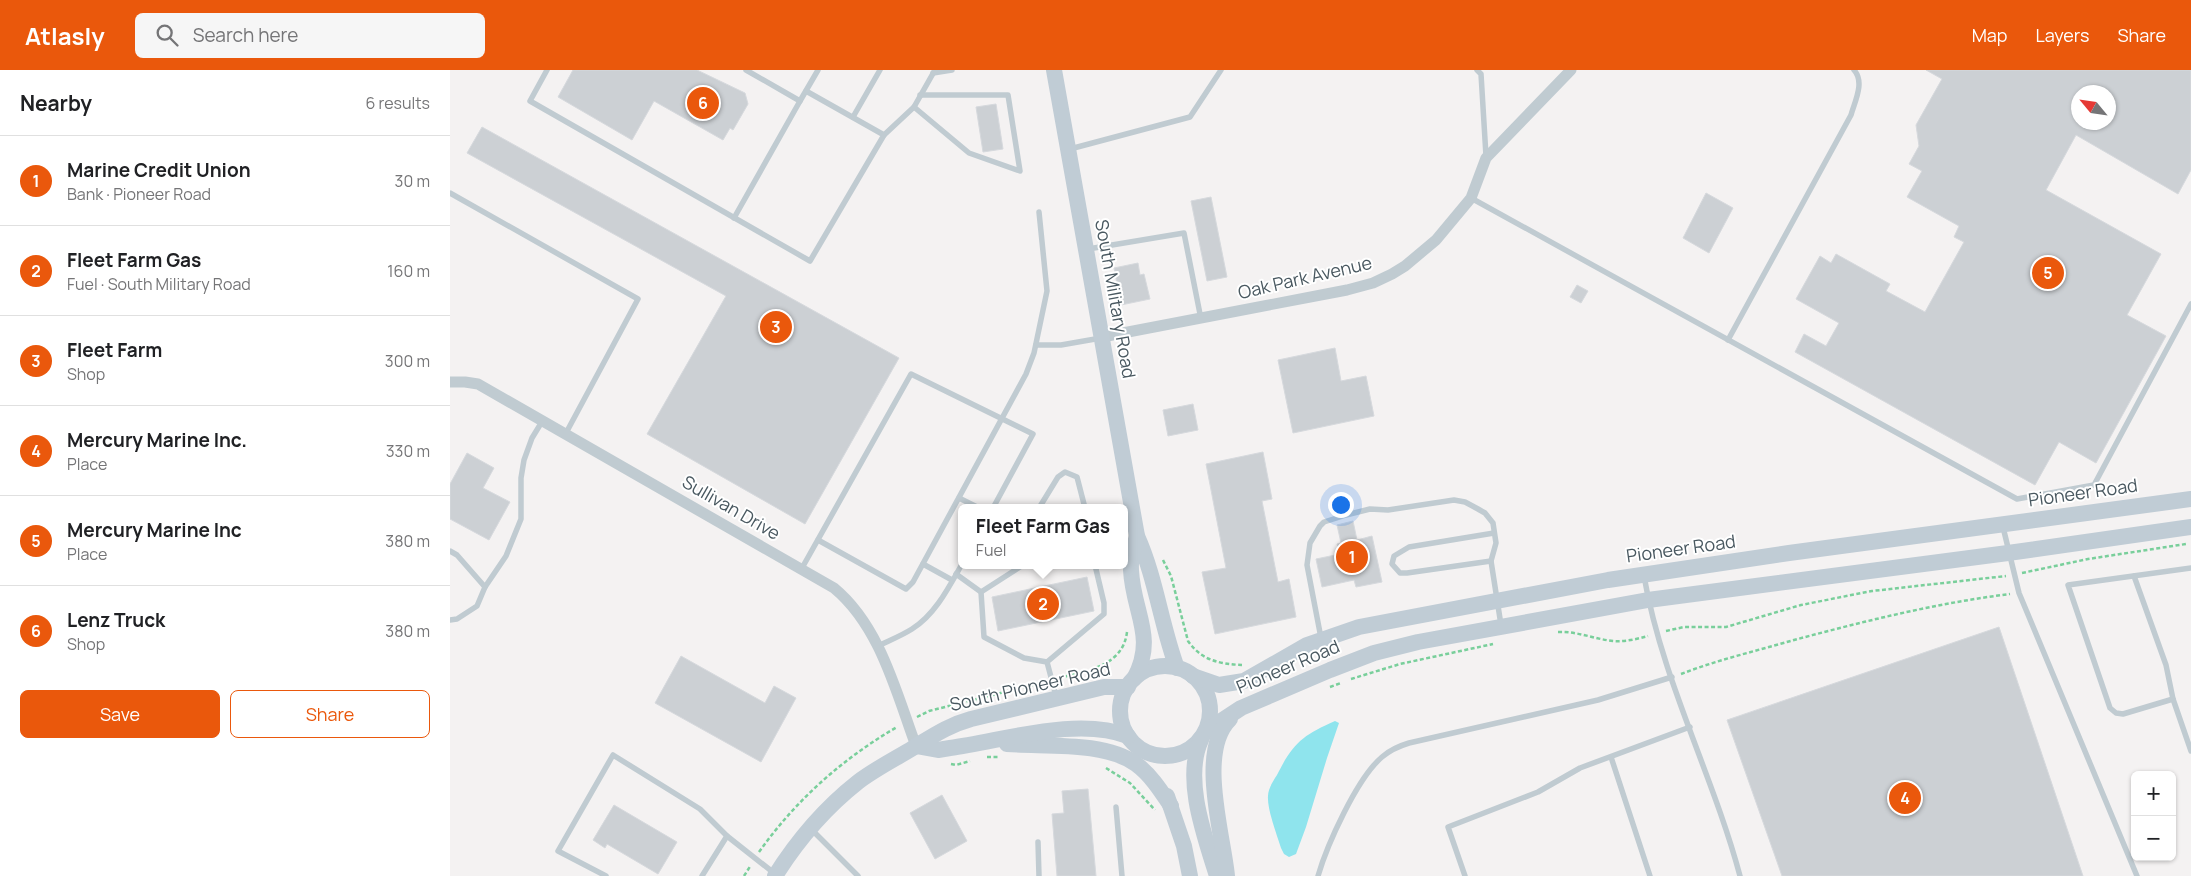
<!DOCTYPE html>
<meta charset="utf-8">
<style>
body{margin:0;font-family:Manrope,sans-serif;background:#f6f6f6;color:#202124}
.controls{position:absolute;right:15px;bottom:15px;display:grid;overflow:hidden;border-radius:8px;box-shadow:0 1px 4px #0004}
.controls button{width:45px;height:45px;display:grid;place-items:center;padding:0;border:0;border-bottom:1px solid #e0e0e0;background:#fff;color:#202124;font:25px sans-serif}
.compass{position:absolute;left:1621px;top:15px;width:45px;height:45px;border-radius:50%;background:#fff;box-shadow:0 1px 4px #0004;rotate:299deg}
.you{position:absolute;left:890px;top:434px;width:18px;height:18px;margin:-12px;border:4px solid #fff;border-radius:50%;background:#1a73e8;box-shadow:0 0 0 8px #1a73e833}
.badge{display:grid;place-items:center;width:32px;height:32px;border-radius:50%;background:#ea580c;color:#fff;font-size:16px;font-weight:700}
.pin{position:absolute;translate:-50% -50%;border:2px solid #fff;box-shadow:0 1px 5px #0006}
.popup{position:absolute;left:508px;top:434px;width:170px;height:65px;box-sizing:border-box;display:grid;place-content:center;border-radius:8px;background:#fff;filter:drop-shadow(0 1px 4px #0005);font-size:16px;white-space:nowrap;color:#757577}
.popup b{font-size:19px;color:#202124}
.popup::after{content:'';position:absolute;left:50%;top:100%;margin-left:-10px;border:10px solid transparent;border-top-color:#fff}
.list{margin:0;padding:0;list-style:none}
h2{display:flex;justify-content:space-between;align-items:center;height:65px;margin:0;padding:0 20px;font-size:21px}
h2 small{font-size:16px;font-weight:400;color:#757577}
.list li{display:grid;grid-template-columns:32px 1fr auto;gap:15px;align-items:center;box-sizing:border-box;height:90px;padding:0 20px;border-top:1px solid #e0e0e0}
.list b{display:block;font-size:19px;white-space:nowrap}
.list p{margin:0;font-size:16px;white-space:nowrap;color:#757577}
.list em{font-size:16px;font-style:normal;color:#757577}
.actions{display:flex;gap:10px;padding:15px 20px}
.actions a{flex:1;padding:11px 0;border:1px solid #ea580c;border-radius:8px;text-align:center;font-size:18px;color:#ea580c}
.actions .main{background:#ea580c;color:#fff}
.icon{flex:none;width:28px;height:28px;fill:none;stroke:currentColor;stroke-width:2;stroke-linecap:round;stroke-linejoin:round}
.map{position:relative;flex:none;width:1741px;height:806px;overflow:hidden}
header{display:flex;align-items:center;gap:30px;box-sizing:border-box;height:70px;padding:0 25px;background:#ea580c;color:#fff}
header strong{font-size:24px}
nav{display:flex;gap:28px;margin-inline-start:auto;font-size:18px}
.search{width:350px;height:45px;background:#f6f6f6;display:flex;align-items:center;gap:12px;box-sizing:border-box;padding:0 18px;border-radius:8px;color:#757577;font-size:19px}
main{display:flex}
aside{flex:1;background:#fff}
.map>svg:first-child{display:block}
.water{fill:#8fe4ed}
.building{fill:#ccd0d4;stroke:#d6d9dd;fill-rule:evenodd}
.lines{fill:none;stroke-linecap:round;stroke-linejoin:round}
.path{stroke:#79cf9b;stroke-width:2.5;stroke-dasharray:4 2.5;stroke-linecap:butt}
.service{stroke:#c0cbd1;stroke-width:5.5}
.minor{stroke:#c0cbd1;stroke-width:11}
.secondary{stroke:#c0ccd5;stroke-width:16}
.labels{text-anchor:middle;stroke-width:4;stroke-linejoin:round;paint-order:stroke}
.street-label{font-size:18px;fill:#495860;stroke:#fff}
</style>
<header>
<strong>Atlasly</strong>
<div class="search"><svg class="icon" aria-label="search" viewBox="0 0 24 24"><circle cx="10" cy="10" r="6"/><path d="M15 15l6 6"/></svg>Search here</div>
<nav><a>Map</a><a>Layers</a><a>Share</a></nav>
</header>
<main>
<aside>
<h2>Nearby<small>6 results</small></h2>
<ul class="list">
<li><span class="badge">1</span><div><b>Marine Credit Union</b><p>Bank · Pioneer Road</p></div><em>30 m</em></li>
<li><span class="badge">2</span><div><b>Fleet Farm Gas</b><p>Fuel · South Military Road</p></div><em>160 m</em></li>
<li><span class="badge">3</span><div><b>Fleet Farm</b><p>Shop</p></div><em>300 m</em></li>
<li><span class="badge">4</span><div><b>Mercury Marine Inc.</b><p>Place</p></div><em>330 m</em></li>
<li><span class="badge">5</span><div><b>Mercury Marine Inc</b><p>Place</p></div><em>380 m</em></li>
<li><span class="badge">6</span><div><b>Lenz Truck</b><p>Shop</p></div><em>380 m</em></li>
</ul>
<div class="actions"><a class="main">Save</a><a>Share</a></div>
</aside>
<div class="map">
<svg width="1741" height="806" viewBox="0 0 1741 806">
<rect width="100%" height="100%" fill="#f4f2f2"/>
<path class="water" d="M885 651 889 653 877 688 856 757 846 784 839 787 834 784 831 778C827 765 817 739 818 726 818 719 823 711 827 705 843 673 853 665 885 651Z"/>
<g class="building">
<polygon points="123,0 247,0 295,23 298,34 283,60 280,58 273,70 204,31 182,70 108,27"/>
<path d="M1476 0H1741V100L1728 124 1626 65 1596 120 1711 184 1677 245 1716 266 1646 393 1609 372 1585 415 1345 282 1354 264 1376 276 1389 253 1346 229 1370 186 1381 193 1386 184 1440 214 1436 221 1475 242 1514 172 1504 167 1509 156 1457 127 1472 101 1459 94 1469 76 1466 55 1492 9ZM1628 22H1658V52H1628Z"/>
<polygon points="546,34 553,79 533,82 526,37"/>
<polygon points="32,57 449,288 355,454 197,364 276,226 17,83"/>
<polygon points="1256,123 1283,138 1259,183 1233,168"/>
<polygon points="761,127 777,207 757,211 741,131"/>
<polygon points="688,193 690,205 694,204 700,229 671,235 664,198"/>
<polygon points="1127,215 1138,221 1131,233 1120,227"/>
<polygon points="885,278 891,311 916,306 924,346 843,363 828,290"/>
<polygon points="743,334 748,360 718,366 713,340"/>
<polygon points="813,382 822,429 812,431 828,512 839,509 846,547 765,564 752,502 776,498 756,394"/>
<polygon points="17,383 44,398 33,418 60,432 39,470 0,449 0,414"/>
<polygon points="903,451 907,470 922,466 932,512 906,517 904,510 872,517 866,489 890,484 887,474 891,473 887,455"/>
<polygon points="637,507 644,541 548,561 542,527"/>
<polygon points="1549,557 1633,806 1332,806 1277,650"/>
<polygon points="231,586 315,633 324,616 346,628 311,692 205,633"/>
<polygon points="638,719 646,806 607,806 602,744 614,743 612,721"/>
<polygon points="492,725 517,771 485,789 460,743"/>
<polygon points="164,735 227,772 208,804 157,774 155,778 143,770"/>
</g>
<g class="lines">
<g class="path">
<path d="M713 490 721 506 738 571C751 590 769 594 792 595"/>
<polyline points="1572,503 1638,489 1736,474"/>
<polyline points="1216,561 1234,557 1276,557 1351,535 1422,521 1556,506"/>
<path d="M1108 562C1127 561 1144 569 1163 571 1175 572 1187 569 1198 566"/>
<path d="M1231 604C1267 590 1306 581 1344 570 1415 551 1487 533 1560 524"/>
<path d="M609 608C637 601 673 596 677 562"/>
<polyline points="901,609 950,594 1043,574"/>
<polyline points="880,617 891,613"/>
<polyline points="467,647 479,641 594,612"/>
<polyline points="537,687 549,687"/>
<polyline points="501,694 506,695 520,691"/>
<polyline points="656,698 680,713 705,740"/>
<path d="M309 782C346 730 392 689 447 657"/>
<polyline points="294,806 301,795"/>
</g>
<g class="service">
<polyline points="97,0 80,31 360,191 434,65 356,21"/>
<polyline points="296,0 350,31 368,0"/>
<polyline points="1027,0 1031,4 1036,86"/>
<polyline points="483,3 502,0"/>
<polyline points="464,37 519,83 570,101 558,25 470,25"/>
<polyline points="403,47 430,0"/>
<polyline points="434,65 464,37 485,0"/>
<polyline points="620,79 740,47 771,0"/>
<polyline points="0,123 188,229 116,363"/>
<polyline points="1021,128 1567,429 1644,415 1741,234"/>
<polyline points="284,148 350,31"/>
<polyline points="638,179 734,163 751,249"/>
<path d="M1278 270 1401 45C1405 31 1415 12 1404 0"/>
<polyline points="586,275 611,275 651,268"/>
<polyline points="509,428 529,438"/>
<polyline points="589,438 608,407 615,402 627,407 635,438"/>
<polyline points="1553,457 1569,523 1687,806"/>
<polyline points="368,470 456,519 463,512 576,304 584,283 597,221 589,142"/>
<polyline points="0,481 7,485 35,517"/>
<polyline points="1041,491 957,503 950,503 942,494 944,486 959,477 1044,463"/>
<polyline points="473,494 502,510"/>
<polyline points="352,498 461,304 583,364 543,438"/>
<polyline points="506,504 531,522 534,567 574,588 597,592 606,626"/>
<path d="M1194 506C1212 610 1263 705 1290 806"/>
<polyline points="1684,506 1716,595 1723,629 1741,681"/>
<polyline points="531,522 573,495"/>
<polyline points="0,550 7,549 27,536 35,517 56,486 71,449 71,408 74,390 82,368 93,350"/>
<polyline points="871,568 857,495 860,473 870,456 874,452 896,445 920,439 938,440 1004,430 1015,432 1028,439 1035,443 1043,453 1046,473 1041,491 1051,555"/>
<path d="M426 577C438 571 451 566 462 559 485 545 499 517 512 494"/>
<polyline points="597,592 654,544 654,533 645,495"/>
<polyline points="1723,629 1673,644 1666,643 1660,638 1618,515 1741,498"/>
<polyline points="1161,687 1200,806"/>
<polyline points="666,737 672,806"/>
<polyline points="362,760 408,806"/>
<polyline points="588,772 589,806"/>
<polyline points="156,806 108,781 163,685 250,739 277,766 324,803"/>
<polyline points="252,806 277,766"/>
<path d="M868 806C877 775 907 708 932 687 940 680 949 676 959 673L1148 630 1222 607"/>
<polyline points="1015,806 998,757 1088,722 1130,698 1240,657"/>
</g>
<g class="minor">
<polyline points="652,267 897,220 923,213 942,204 955,196 986,170 1021,128 1036,88 1121,0"/>
<path d="M0 312H15L28 314 384 518C430 556 446 622 466 676"/>
</g>
<g class="secondary">
<path d="M604 0 687 466C706 508 711 555 727 598"/>
<circle cx="715" cy="641" r="45"/>
<polyline points="743,606 769,615 794,611 857,575 909,557 1158,510 1339,483 1741,429"/>
<path d="M684 609C707 567 683 543 681 500 680 489 684 477 687 466"/>
<polyline points="756,661 791,638 880,600 924,583 968,572 1198,530 1558,483 1741,457"/>
<path d="M751 670C733 709 755 767 767 806"/>
<path d="M557 674C596 677 654 671 686 694 701 705 711 721 721 736"/>
<path d="M466 676 488 680 500 678C553 671 627 646 678 666"/>
<polyline points="717,726 734,776 740,806"/>
<path d="M325 806C347 771 375 738 408 712 425 699 445 689 463 678 483 666 499 655 521 649L654 617H678"/>
<path d="M777 806C773 764 747 681 780 649"/>
</g>
</g>
<g class="labels">
<g class="street-label">
<text transform="translate(855 208) rotate(-13)" y="6">Oak Park Avenue</text>
<text transform="translate(665 229) rotate(80)" y="6">South Military Road</text>
<text transform="translate(1633 423) rotate(-8)" y="6">Pioneer Road</text>
<text transform="translate(281 438) rotate(30)" y="6">Sullivan Drive</text>
<text transform="translate(1231 479) rotate(-8)" y="6">Pioneer Road</text>
<text transform="translate(838 597) rotate(-23)" y="6">Pioneer Road</text>
<text transform="translate(580 617) rotate(-13)" y="6">South Pioneer Road</text>
</g>
</g>
</svg>
<div class="controls">
<button>+</button>
<button>−</button>
</div>
<svg class="compass" viewBox="-18 -18 36 36"><path d="M0-13l5 13h-10z" fill="#e53935"/><path d="M0 13l5-13h-10z" fill="#757577"/></svg>
<div class="you"></div>
<div class="pin badge" style="left:902px;top:487px">1</div>
<div class="pin badge" style="left:593px;top:534px">2</div>
<div class="popup"><b>Fleet Farm Gas</b>Fuel</div>
<div class="pin badge" style="left:326px;top:257px">3</div>
<div class="pin badge" style="left:1455px;top:728px">4</div>
<div class="pin badge" style="left:1598px;top:203px">5</div>
<div class="pin badge" style="left:253px;top:33px">6</div>
</div>
</main>
